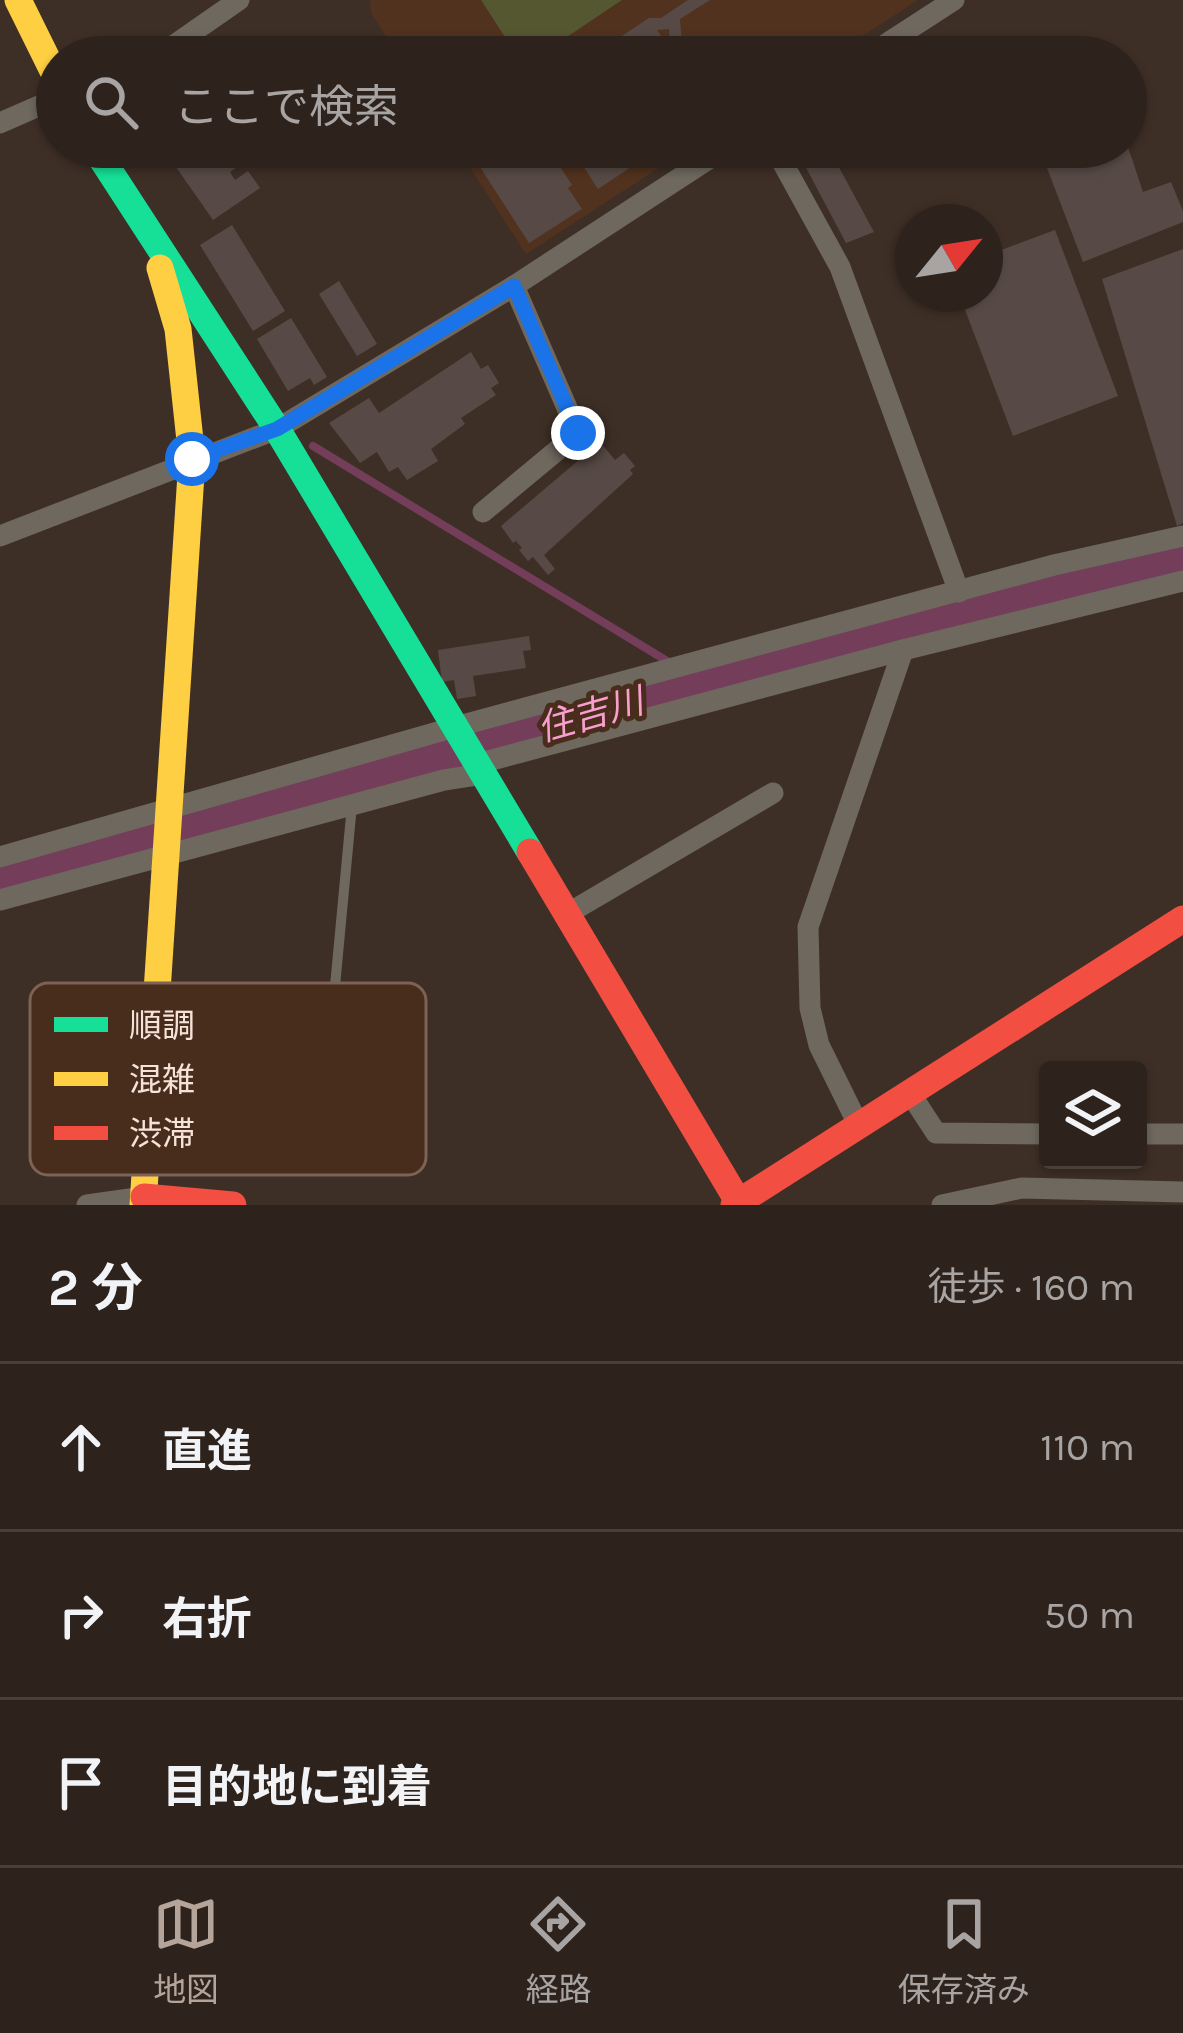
<!DOCTYPE html>
<html lang="ja">
<meta charset="utf-8">
<style>
body{margin:0;font-family:Karla,"Noto Sans JP",sans-serif;background:#3a2f29;color:#f1f3f6}
.controls{position:absolute;right:36px;bottom:36px;display:grid;overflow:hidden;border-radius:12px;box-shadow:0 3px 9px #0004}
.controls button{width:108px;height:108px;display:grid;place-items:center;padding:0;border:0;border-bottom:3px solid #49403b;background:#2e231c;color:#f1f3f6;font:60px sans-serif}
.compass{position:absolute;left:895px;top:204px;width:108px;height:108px;border-radius:50%;background:#2e231c;box-shadow:0 3px 9px #0004;rotate:60deg}
.stop{position:absolute;width:36px;height:36px;margin:-27px;border:9px solid #1a73e8;border-radius:50%;background:#fff}
.stop.end{background:#1a73e8;border-color:#fff;box-shadow:0 3px 12px #0008}
.list{margin:0;padding:0;list-style:none}
h2{display:flex;justify-content:space-between;align-items:center;height:156px;margin:0;padding:0 48px;font-size:51px}
h2 small{font-size:39px;font-weight:400;color:#a7a4a3}
.list li{display:grid;grid-template-columns:78px 1fr auto;gap:36px;align-items:center;box-sizing:border-box;height:168px;padding:0 48px;border-top:3px solid #49403b}
.list b{display:block;font-size:45px;white-space:nowrap}
.list em{font-size:39px;font-style:normal;color:#a7a4a3}
.icon{flex:none;width:66px;height:66px;fill:none;stroke:currentColor;stroke-width:2;stroke-linecap:round;stroke-linejoin:round}
.map{position:relative;flex:none;width:1183px;height:1205px;overflow:hidden}
.search{position:absolute;background:#2e231c;box-shadow:0 3px 9px #0004;left:36px;right:36px;top:36px;height:132px;display:flex;align-items:center;gap:30px;box-sizing:border-box;padding:0 42px;border-radius:66px;color:#a7a4a3;font-size:45px}
.sheet{height:660px;background:#2e231c}
nav{display:flex;justify-content:space-around;align-items:center;box-sizing:border-box;height:168px;border-top:3px solid #49403b;background:#2e231c;font-size:33px;color:#a7a4a3}
nav a{display:grid;justify-items:center;gap:6px}
nav .on{color:#b5a49a}
.map>svg:first-child{display:block}
.built{fill:#51321f}
.green{fill:#545730}
.lines{fill:none;stroke-linecap:round;stroke-linejoin:round}
.stream{stroke:#743e5b;stroke-width:8}
.river{stroke:#743e5b;stroke-width:42}
.building{fill:#574a46}
.lane{stroke:#6e685f;stroke-width:10}
.street{stroke:#6e685f;stroke-width:21}
.fast{stroke:#16e098;stroke-width:27}
.slow{stroke:#ffcf43;stroke-width:27}
.jam{stroke:#f24e42;stroke-width:27}
.route{stroke:#1a73e8;stroke-width:15}
.labels{text-anchor:middle;stroke-width:10;stroke-linejoin:round;paint-order:stroke}
.water-label{font-size:36px;font-style:italic;fill:#f89fcf;stroke:#482c1c}
.key{fill:#482c1c;stroke:#7c6355;stroke-width:3}
.key-label{font-size:33px;fill:#f5e3d9}
</style>
<div class="map">
<svg width="1183" height="1205" viewBox="0 0 1183 1205">
<rect width="100%" height="100%" fill="#3e2f26"/>
<g class="built">
<polygon points="370,0 918,0 830,57 399,57 371,13"/>
<polygon points="457,147 691,147 526,254"/>
</g>
<polygon class="green" points="481,0 622,0 537,57 518,57"/>
<g class="lines">
<g class="stream">
<polyline points="313,446 667,661"/>
<polyline points="695,678 704,683"/>
</g>
<polyline class="river" points="0,882 740,671 1093,575 1183,559"/>
</g>
<g class="building">
<polygon points="688,0 710,0 680,19 682,45 690,57 679,57 670,44 669,29 657,30 675,57 590,57 649,18 661,18"/>
<polygon points="162,147 249,147 234,157 240,165 230,172 235,180 248,171 260,188 213,220"/>
<polygon points="511,147 547,147 572,185 568,188 582,209 529,243 480,167"/>
<polygon points="571,147 661,147 598,189"/>
<polygon points="795,147 828,147 874,232 846,243"/>
<polygon points="1039,147 1128,147 1143,192 1171,182 1183,211 1183,222 1083,262"/>
<polygon points="232,225 285,311 253,331 200,245"/>
<polygon points="1055,230 1118,396 1013,436 959,294 985,294 985,256"/>
<polygon points="1183,249 1183,523 1177,526 1102,279"/>
<polygon points="339,281 377,344 357,356 319,294"/>
<polygon points="291,318 327,377 314,385 310,378 288,391 257,339"/>
<polygon points="471,352 481,369 488,365 499,383 491,388 496,395 461,418 465,424 431,449 438,461 407,480 398,467 389,472 377,452 360,463 329,423 369,398 379,413"/>
<polygon points="600,442 615,460 624,453 635,466 630,470 633,474 544,555 555,569 548,575 533,557 528,561 519,550 522,548 516,541 513,543 501,526"/>
<polygon points="529,636 531,650 523,651 526,668 473,676 476,696 457,699 454,680 442,682 438,650"/>
<polygon points="302,1112 348,1117 342,1175 288,1170 294,1115 301,1116"/>
</g>
<g class="lines">
<polyline class="lane" points="335,986 352,805"/>
<g class="street">
<polyline points="157,57 239,0"/>
<polyline points="866,57 954,0"/>
<polyline points="0,123 57,98"/>
<polyline points="774,147 840,267 959,592"/>
<polyline points="483,512 578,433 514,286"/>
<polyline points="0,536 277,429 514,286 727,147"/>
<polyline points="477,764 903,650 1183,581"/>
<polyline points="0,857 455,727 1054,565 1183,536"/>
<polyline points="0,900 444,780 483,774"/>
<polyline points="567,914 773,793"/>
<polyline points="910,1093 936,1133 1048,1134"/>
<polyline points="859,1126 819,1045 810,1008 808,927 903,650"/>
<polyline points="1138,1134 1183,1134"/>
<polyline points="87,1205 144,1197"/>
<polyline points="942,1205 1022,1188 1183,1192"/>
</g>
<polyline class="fast" points="94,147 277,429 530,852"/>
<g class="slow">
<polyline points="18,0 57,79"/>
<polyline points="143,1205 192,459 178,329 160,268"/>
</g>
<g class="jam">
<polyline points="530,852 739,1203"/>
<polyline points="144,1197 233,1205"/>
<polyline points="734,1205 1183,919"/>
</g>
</g>
<g class="lines">
<polyline class="route" points="192,459 277,429 514,286 578,433"/>
</g>
<g class="labels">
<g class="water-label">
<text transform="translate(590 714) rotate(-16)" y="13">住吉川</text>
</g>
</g>
<rect x="30" y="983" width="396" height="192" rx="18" class="key"/>
<rect x="54" y="1017" width="54" height="15" fill="#16e098"/>
<rect x="54" y="1072" width="54" height="14" fill="#ffcf43"/>
<rect x="54" y="1126" width="54" height="14" fill="#f24e42"/>
<g class="key-label">
<text x="129" y="1037">順調</text>
<text x="129" y="1091">混雑</text>
<text x="129" y="1145">渋滞</text>
</g>
</svg>
<div class="controls">
<button><svg class="icon" aria-label="layers" viewBox="0 0 24 24"><path d="M12 4l9 5-9 5-9-5zM3 14l9 5 9-5"/></svg></button>
</div>
<svg class="compass" viewBox="-18 -18 36 36"><path d="M0-13l5 13h-10z" fill="#e53935"/><path d="M0 13l5-13h-10z" fill="#a7a4a3"/></svg>
<div class="stop" style="left:192px;top:459px"></div>
<div class="stop end" style="left:578px;top:433px"></div>
<div class="search"><svg class="icon" aria-label="search" viewBox="0 0 24 24"><circle cx="10" cy="10" r="6"/><path d="M15 15l6 6"/></svg>ここで検索</div>
</div>
<section class="sheet">
<h2>2 分<small>徒歩 · 160 m</small></h2>
<ul class="list">
<li><svg class="icon" aria-label="ahead" viewBox="0 0 24 24"><path d="M12 20V5M6 11l6-6 6 6"/></svg><div><b>直進</b></div><em>110 m</em></li>
<li><svg class="icon" aria-label="right" viewBox="0 0 24 24"><path d="M7 20v-9h11M14 6l5 5-5 5"/></svg><div><b>右折</b></div><em>50 m</em></li>
<li><svg class="icon" aria-label="arrive" viewBox="0 0 24 24"><path d="M6 21V4h12l-3 4 3 4H6"/></svg><div><b>目的地に到着</b></div></li>
</ul>
</section>
<nav>
<a class="on"><svg class="icon" aria-label="map" viewBox="0 0 24 24"><path d="M3 6l6-2 6 2 6-2v14l-6 2-6-2-6 2zM9 4v14M15 6v14"/></svg>地図</a>
<a><svg class="icon" aria-label="directions" viewBox="0 0 24 24"><path d="M12 3l9 9-9 9-9-9zM9 14v-3h6M13 9l2 2-2 2"/></svg>経路</a>
<a><svg class="icon" aria-label="saved" viewBox="0 0 24 24"><path d="M7 4h10v16l-5-4-5 4z"/></svg>保存済み</a>
</nav>
